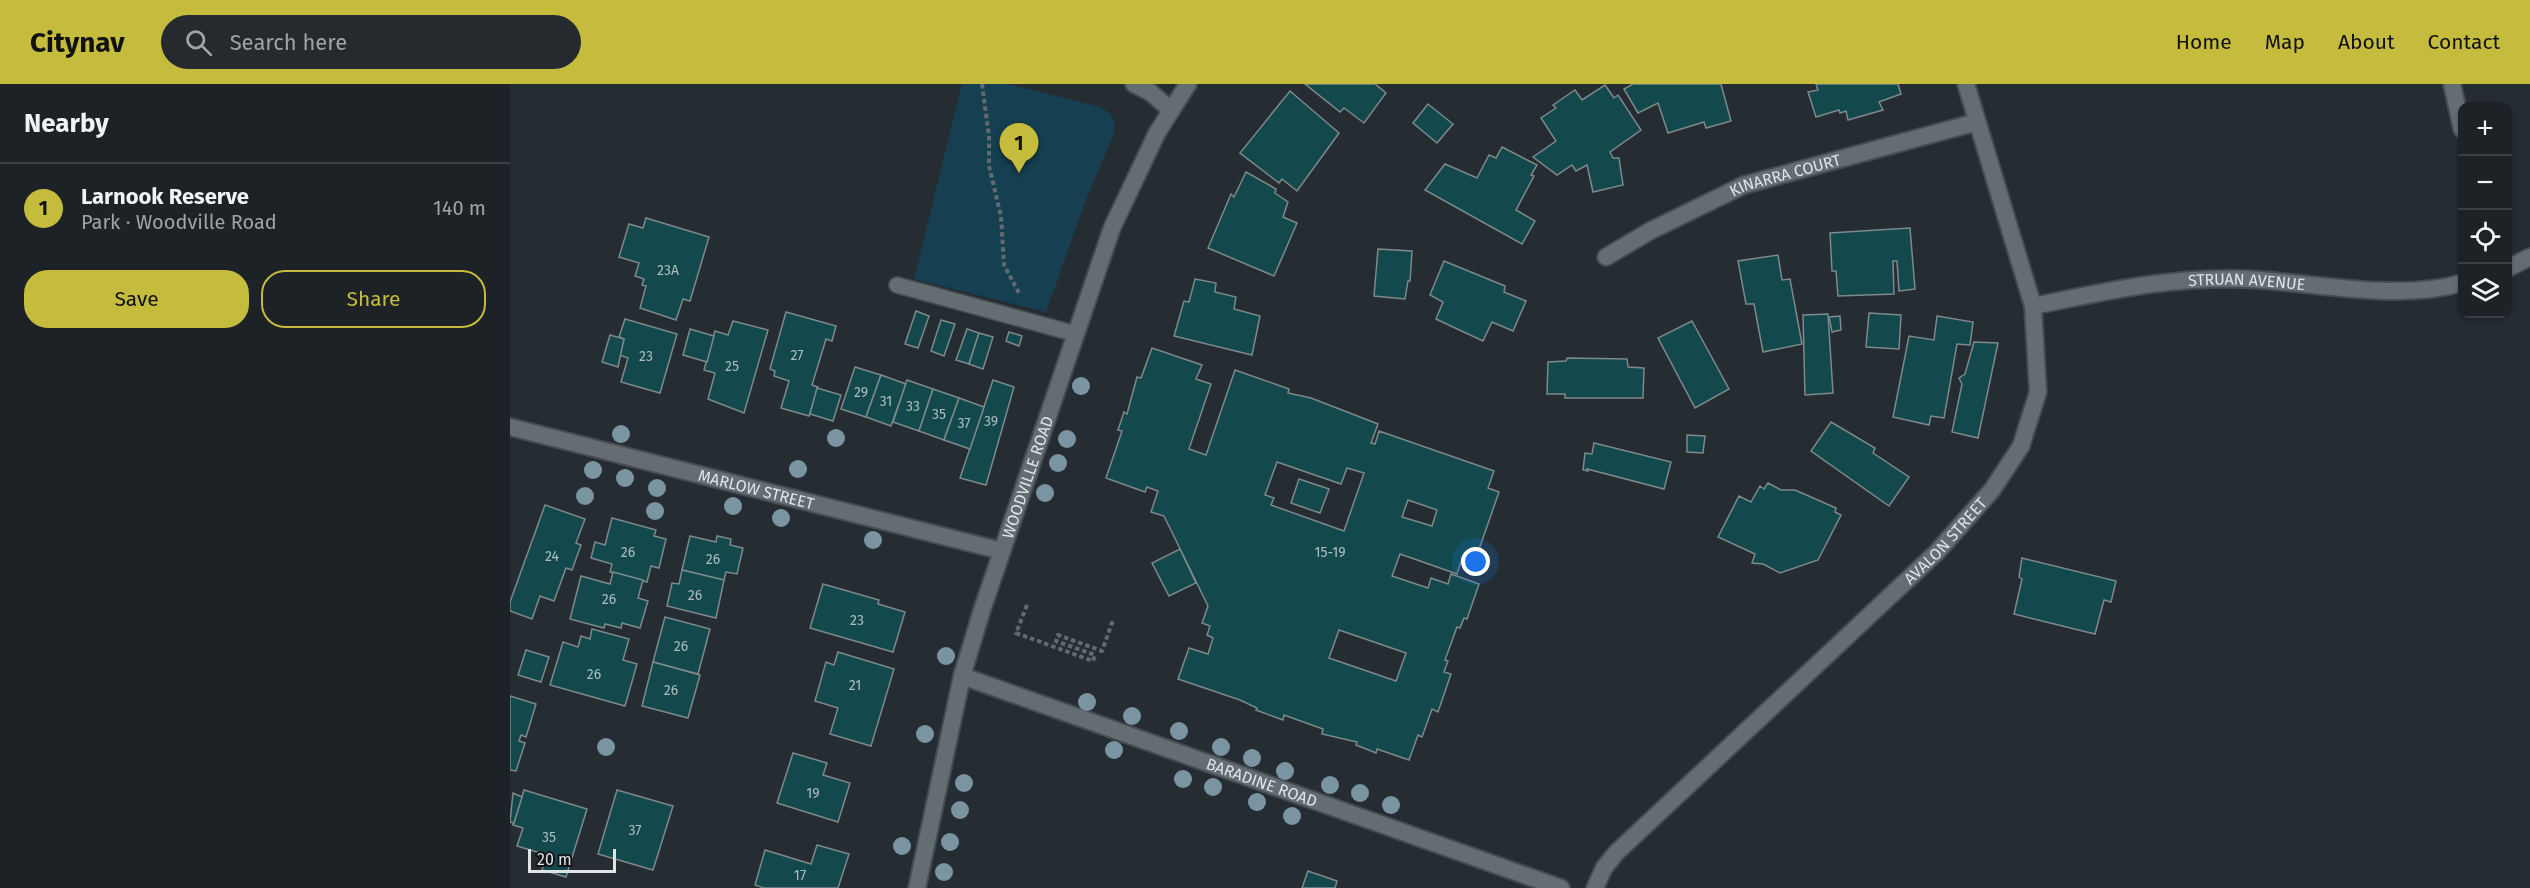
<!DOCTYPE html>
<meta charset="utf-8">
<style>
body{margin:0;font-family:"Fira Sans",sans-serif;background:#252a2e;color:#f1f3f6}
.controls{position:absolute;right:18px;top:18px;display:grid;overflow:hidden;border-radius:12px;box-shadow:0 2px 4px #0004}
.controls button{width:54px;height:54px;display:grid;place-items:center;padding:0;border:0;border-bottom:2px solid #3a3f43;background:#1c2226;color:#f1f3f6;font:30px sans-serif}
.scale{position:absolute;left:18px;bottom:15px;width:88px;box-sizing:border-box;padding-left:6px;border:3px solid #dfe4e7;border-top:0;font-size:16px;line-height:21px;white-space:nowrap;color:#dfe4e7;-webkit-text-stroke:4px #111517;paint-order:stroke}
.you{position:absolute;left:966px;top:478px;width:21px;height:21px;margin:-15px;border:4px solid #fff;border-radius:50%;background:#1a73e8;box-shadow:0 0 0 9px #1a73e833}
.badge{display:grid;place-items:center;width:39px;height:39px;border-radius:50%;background:#c5bc3d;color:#111;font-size:20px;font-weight:700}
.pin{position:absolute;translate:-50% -50px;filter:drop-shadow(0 2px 3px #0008)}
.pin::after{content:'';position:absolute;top:32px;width:21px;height:18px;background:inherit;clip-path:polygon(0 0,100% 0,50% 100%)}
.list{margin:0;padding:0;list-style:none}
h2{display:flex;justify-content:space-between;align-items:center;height:78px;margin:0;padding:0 24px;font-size:26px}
h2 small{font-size:20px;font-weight:400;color:#a0a4a7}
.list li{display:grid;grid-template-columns:39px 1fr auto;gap:18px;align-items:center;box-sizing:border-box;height:90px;padding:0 24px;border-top:2px solid #3a3f43}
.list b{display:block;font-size:22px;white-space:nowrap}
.list p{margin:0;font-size:20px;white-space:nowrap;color:#a0a4a7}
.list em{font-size:20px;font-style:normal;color:#a0a4a7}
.actions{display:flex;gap:12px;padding:18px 24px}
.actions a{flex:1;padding:14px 0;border:2px solid #c5bc3d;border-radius:24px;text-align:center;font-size:21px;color:#c5bc3d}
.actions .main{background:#c5bc3d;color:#111}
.icon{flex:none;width:33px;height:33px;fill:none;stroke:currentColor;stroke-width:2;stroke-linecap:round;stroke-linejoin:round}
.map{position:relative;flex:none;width:2020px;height:804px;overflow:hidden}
header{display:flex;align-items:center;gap:36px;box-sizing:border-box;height:84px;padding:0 30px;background:#c5bc3d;color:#111}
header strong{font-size:28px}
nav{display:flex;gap:33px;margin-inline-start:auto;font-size:21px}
.search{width:420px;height:54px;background:#252a2e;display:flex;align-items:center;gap:15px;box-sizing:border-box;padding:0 21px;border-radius:33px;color:#a0a4a7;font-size:22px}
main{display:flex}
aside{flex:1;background:#1c2226}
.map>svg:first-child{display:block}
.green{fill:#164051}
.building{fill:#13494d;stroke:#7d898a;stroke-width:1.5;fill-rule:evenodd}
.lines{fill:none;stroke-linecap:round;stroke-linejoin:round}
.service-casing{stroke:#444c4f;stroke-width:18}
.minor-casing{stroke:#444c4f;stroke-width:20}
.path{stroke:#636a6f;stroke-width:4;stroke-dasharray:4.5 3;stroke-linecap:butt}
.service{stroke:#636d72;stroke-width:15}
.minor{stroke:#636d72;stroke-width:16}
.tree{fill:#7b94a1}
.labels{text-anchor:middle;stroke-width:6;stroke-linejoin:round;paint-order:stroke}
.number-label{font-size:14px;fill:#acbdc0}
.street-label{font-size:16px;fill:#dfe4e7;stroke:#111517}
</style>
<header>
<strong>Citynav</strong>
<div class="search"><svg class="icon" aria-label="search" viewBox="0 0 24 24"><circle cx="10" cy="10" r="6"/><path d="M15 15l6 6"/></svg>Search here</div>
<nav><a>Home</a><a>Map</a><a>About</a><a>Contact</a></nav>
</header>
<main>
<aside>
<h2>Nearby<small></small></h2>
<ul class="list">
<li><span class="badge">1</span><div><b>Larnook Reserve</b><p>Park · Woodville Road</p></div><em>140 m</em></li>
</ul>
<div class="actions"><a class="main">Save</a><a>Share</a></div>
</aside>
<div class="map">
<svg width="2020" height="804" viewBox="0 0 2020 804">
<rect width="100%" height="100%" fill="#252d32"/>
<polygon class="green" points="452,0 497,0 587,22 600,29 605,39 604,49 575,118 536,228 404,195"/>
<g class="building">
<polygon points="795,0 865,0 876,9 854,39 834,24 830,28"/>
<polygon points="1123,0 1211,0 1221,37 1196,44 1194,38 1158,49 1148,19 1128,29 1114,5"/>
<polygon points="1306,0 1388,0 1391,10 1369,18 1373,26 1338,36 1336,27 1330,29 1329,26 1306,33 1298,8 1308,6"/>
<polygon points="1095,1 1104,14 1108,11 1131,46 1100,68 1103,74 1109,74 1113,101 1083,108 1077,81 1066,87 1062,81 1047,91 1023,73 1046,57 1031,34 1046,24 1043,21 1065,6 1072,16"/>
<polygon points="780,7 829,49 787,107 772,95 769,99 730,69"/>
<polygon points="918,20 943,40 927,59 903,39"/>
<polygon points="992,63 1027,81 1021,91 1024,92 1006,126 1025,137 1012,160 915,106 935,80 967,94 979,71 986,74"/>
<polygon points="736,88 766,105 765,109 778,118 773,133 787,139 764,192 698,164 721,110 724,113"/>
<polygon points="136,134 199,153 180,217 173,215 166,236 130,224 136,202 132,201 134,195 125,192 129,179 109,173 119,140 133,144"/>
<polygon points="1400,144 1405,205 1389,207 1387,177 1383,177 1384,210 1328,212 1326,187 1322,187 1320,149"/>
<polygon points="868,165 902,167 900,197 898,197 895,215 864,212"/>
<polygon points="1268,171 1272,196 1280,195 1292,260 1253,268 1244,220 1236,220 1228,177"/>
<polygon points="934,177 995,202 994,208 1016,217 1003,247 982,238 973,257 926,235 933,218 920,211"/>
<polygon points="685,195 706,199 705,208 726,213 724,225 750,232 742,271 664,252 674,217 679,218"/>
<polygon points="406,227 419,232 408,264 395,260"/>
<polygon points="276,228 326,242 322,257 316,255 302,301 308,303 299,332 271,324 279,297 264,292 265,287 260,285"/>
<polygon points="1359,229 1391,231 1389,265 1356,263"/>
<polygon points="1318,230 1323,309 1295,311 1293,231"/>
<polygon points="1330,232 1331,246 1322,248 1319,233"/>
<polygon points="1427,232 1463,238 1460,261 1447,260 1434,334 1421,332 1419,341 1383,333 1399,252 1424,256"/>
<polygon points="115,235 167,250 150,309 111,298 118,274 109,271 114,255 109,253"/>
<polygon points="431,236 445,240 434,272 421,267"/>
<polygon points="223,237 258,246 234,329 198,315 205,289 194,286 205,247 218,251"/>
<polygon points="1182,237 1219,305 1185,324 1148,254"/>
<polygon points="180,245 204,252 197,278 173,271"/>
<polygon points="457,245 469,249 459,280 446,276"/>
<polygon points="499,248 512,252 509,262 496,257"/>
<polygon points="469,249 483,253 473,285 459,280"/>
<polygon points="100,251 114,255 108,283 92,278"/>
<polygon points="1464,258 1488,259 1468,354 1442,348 1452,300 1449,294 1455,290"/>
<path d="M642 264 692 281 686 295 701 300 679 365 696 371 725 286 779 305 778 309 801 314 868 340 861 359 865 360 869 347 984 387 978 404 989 408 965 477 953 472 947 490 890 470 882 492 918 504 921 494 938 500 941 490 969 500 957 535 954 534 950 544 947 543 935 576 938 577 934 588 941 590 928 628 922 625 912 653 908 651 899 676 867 665 866 669 846 661 847 658 812 650 813 645 774 631 773 636 746 626 747 624 730 616 668 595 679 564 698 570 703 554 697 551 700 542 692 539 698 522 654 432 641 428 648 407 637 403 635 408 596 394 612 347 608 346 614 328 617 330 627 293 631 294ZM767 378 831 400 837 384 854 389 834 447 761 421 764 414 755 411ZM898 416 927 426 922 442 892 433ZM829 546 896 569 886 597 819 574Z"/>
<polygon points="1057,274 1117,275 1118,283 1134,284 1133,314 1055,314 1055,310 1037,310 1038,278 1056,277"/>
<polygon points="345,283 371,291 356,333 331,325"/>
<polygon points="371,291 396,300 381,342 356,333"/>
<polygon points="397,296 423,305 409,347 383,338"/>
<polygon points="483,296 504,303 476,401 450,394"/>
<polygon points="307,304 331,311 323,337 300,330"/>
<polygon points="423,305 449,314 434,356 409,347"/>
<polygon points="449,314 474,323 460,365 434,356"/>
<polygon points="1321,338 1365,364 1363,369 1399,393 1379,422 1301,367"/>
<polygon points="1177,351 1195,352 1193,369 1177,368"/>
<polygon points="1084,359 1161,378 1154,405 1077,385 1078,387 1073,386 1075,369 1082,370"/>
<polygon points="789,395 819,405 810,429 781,419"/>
<polygon points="1258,399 1271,406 1285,406 1326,424 1325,428 1331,431 1308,476 1270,489 1253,480 1242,479 1245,470 1208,453 1229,412 1241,418 1250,402 1254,405"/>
<polygon points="35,421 75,435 66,459 71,461 62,486 56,484 44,517 30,512 22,535 0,527 0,518"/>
<polygon points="102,434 146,446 144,452 156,455 149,484 141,482 137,498 100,488 102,480 81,474 85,458 95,461"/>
<polygon points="180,452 206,458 207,452 221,455 220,461 233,464 227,490 216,488 214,496 172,486"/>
<polygon points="670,465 686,499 659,512 642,479"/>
<polygon points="1512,474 1606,497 1601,518 1594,516 1585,550 1504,530 1512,495 1509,493"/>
<polygon points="172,486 214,496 206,534 157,522 162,499 169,500"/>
<polygon points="103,488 133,496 128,514 138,517 130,544 112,539 111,544 95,540 94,544 60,535 71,492 100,500"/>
<polygon points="313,500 369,516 368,520 395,528 383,568 300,544"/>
<polygon points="155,533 200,545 188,590 143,578"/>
<polygon points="82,545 119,555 113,576 127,580 115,622 40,601 53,558 68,563 71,552 80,555"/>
<polygon points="16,566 39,573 31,598 8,591"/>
<polygon points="328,568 384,585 361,662 320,650 328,624 305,617 316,578 324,581"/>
<polygon points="143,578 190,591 178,634 132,622"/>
<polygon points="0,612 26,620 16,653 11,651 9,657 15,659 6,687 0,686"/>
<polygon points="283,669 317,679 313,691 340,699 328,738 267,719"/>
<polygon points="14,706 77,725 56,793 32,786 37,771 7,762 13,744 3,741"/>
<polygon points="107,706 163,722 143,786 88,770"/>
<polygon points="3,709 12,713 4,739 0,738"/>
<polygon points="307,761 339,770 328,804 254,804 245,801 255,766 301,780"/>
<polygon points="798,787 827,797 825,804 792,804"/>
</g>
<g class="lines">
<defs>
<polyline id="service" points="387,201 566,250"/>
<g id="minor">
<polyline points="624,0 640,8 661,26"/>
<polyline points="1942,0 1952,45"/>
<path id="s1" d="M1096 173 1140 147 1234 101 1467 38"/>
<polyline points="1998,184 2020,173"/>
<path id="s2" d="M1523 222C1593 208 1663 192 1735 195 1804 198 1885 218 1952 199"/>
<path id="s3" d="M0 343 492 467"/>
<path id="s4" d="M452 592 1051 804"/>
<path id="s5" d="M407 804 452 592 472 526 602 144 647 49 678 0"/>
<path id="s6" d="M1085 804 1094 784 1106 769 1427 468 1482 406 1511 362 1528 308 1523 222 1456 0"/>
</g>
</defs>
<use href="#service" class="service-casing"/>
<use href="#minor" class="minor-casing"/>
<g class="path">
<polyline points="472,0 479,52 479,82 491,132 494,181 510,211"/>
<polyline points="517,521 506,549 583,577 585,571 546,557 548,551 592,567 603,536"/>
</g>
<use href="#service" class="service"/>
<use href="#minor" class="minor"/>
</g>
<g class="tree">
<circle cx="571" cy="302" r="9"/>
<circle cx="111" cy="350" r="9"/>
<circle cx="326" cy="354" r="9"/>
<circle cx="557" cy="355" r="9"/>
<circle cx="548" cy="379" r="9"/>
<circle cx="288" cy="385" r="9"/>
<circle cx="83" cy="386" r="9"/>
<circle cx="115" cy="394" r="9"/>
<circle cx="147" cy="404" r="9"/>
<circle cx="535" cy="409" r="9"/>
<circle cx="75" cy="412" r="9"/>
<circle cx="223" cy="422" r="9"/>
<circle cx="145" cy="427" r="9"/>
<circle cx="271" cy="434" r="9"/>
<circle cx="363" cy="456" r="9"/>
<circle cx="436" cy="572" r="9"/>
<circle cx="577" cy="618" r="9"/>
<circle cx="622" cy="632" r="9"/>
<circle cx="669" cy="647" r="9"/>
<circle cx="415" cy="650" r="9"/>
<circle cx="96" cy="663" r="9"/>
<circle cx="711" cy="663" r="9"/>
<circle cx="604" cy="666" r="9"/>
<circle cx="742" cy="674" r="9"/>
<circle cx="775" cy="687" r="9"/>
<circle cx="673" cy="695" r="9"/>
<circle cx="454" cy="699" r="9"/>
<circle cx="820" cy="701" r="9"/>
<circle cx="703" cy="703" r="9"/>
<circle cx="850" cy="709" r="9"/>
<circle cx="747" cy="718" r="9"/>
<circle cx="881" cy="721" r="9"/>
<circle cx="450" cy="726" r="9"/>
<circle cx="782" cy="732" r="9"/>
<circle cx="440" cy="758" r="9"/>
<circle cx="392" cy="762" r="9"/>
<circle cx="434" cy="788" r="9"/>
</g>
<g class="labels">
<g class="number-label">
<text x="158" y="191">23A</text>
<text x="287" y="276">27</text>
<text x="136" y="277">23</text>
<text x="222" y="287">25</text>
<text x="351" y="313">29</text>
<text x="376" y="322">31</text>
<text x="403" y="327">33</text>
<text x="429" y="335">35</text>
<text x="481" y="342">39</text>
<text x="454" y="344">37</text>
<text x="118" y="473">26</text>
<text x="820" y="473">15-19</text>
<text x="42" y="477">24</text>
<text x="203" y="480">26</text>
<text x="185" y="516">26</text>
<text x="99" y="520">26</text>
<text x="347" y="541">23</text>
<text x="171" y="567">26</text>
<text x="84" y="595">26</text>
<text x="345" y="606">21</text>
<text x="161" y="611">26</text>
<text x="303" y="714">19</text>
<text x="125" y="751">37</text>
<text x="39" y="758">35</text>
<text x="290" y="796">17</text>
</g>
<g class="street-label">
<text dy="6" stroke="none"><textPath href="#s1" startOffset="198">KINARRA COURT</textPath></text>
<text dy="6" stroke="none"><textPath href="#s2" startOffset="216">STRUAN AVENUE</textPath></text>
<text dy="6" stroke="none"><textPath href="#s5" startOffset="426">WOODVILLE ROAD</textPath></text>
<text dy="6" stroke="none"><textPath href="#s3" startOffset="254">MARLOW STREET</textPath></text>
<text dy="6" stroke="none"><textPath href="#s6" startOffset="495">AVALON STREET</textPath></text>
<text dy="6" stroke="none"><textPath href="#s4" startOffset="318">BARADINE ROAD</textPath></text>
</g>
</g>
</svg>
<div class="controls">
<button>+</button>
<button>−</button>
<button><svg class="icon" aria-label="locate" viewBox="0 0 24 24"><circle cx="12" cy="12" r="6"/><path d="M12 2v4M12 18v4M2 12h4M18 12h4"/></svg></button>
<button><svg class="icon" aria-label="layers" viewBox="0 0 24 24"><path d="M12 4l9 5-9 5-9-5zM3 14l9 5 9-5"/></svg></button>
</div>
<div class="scale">20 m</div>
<div class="you"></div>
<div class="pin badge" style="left:509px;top:89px">1</div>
</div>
</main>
